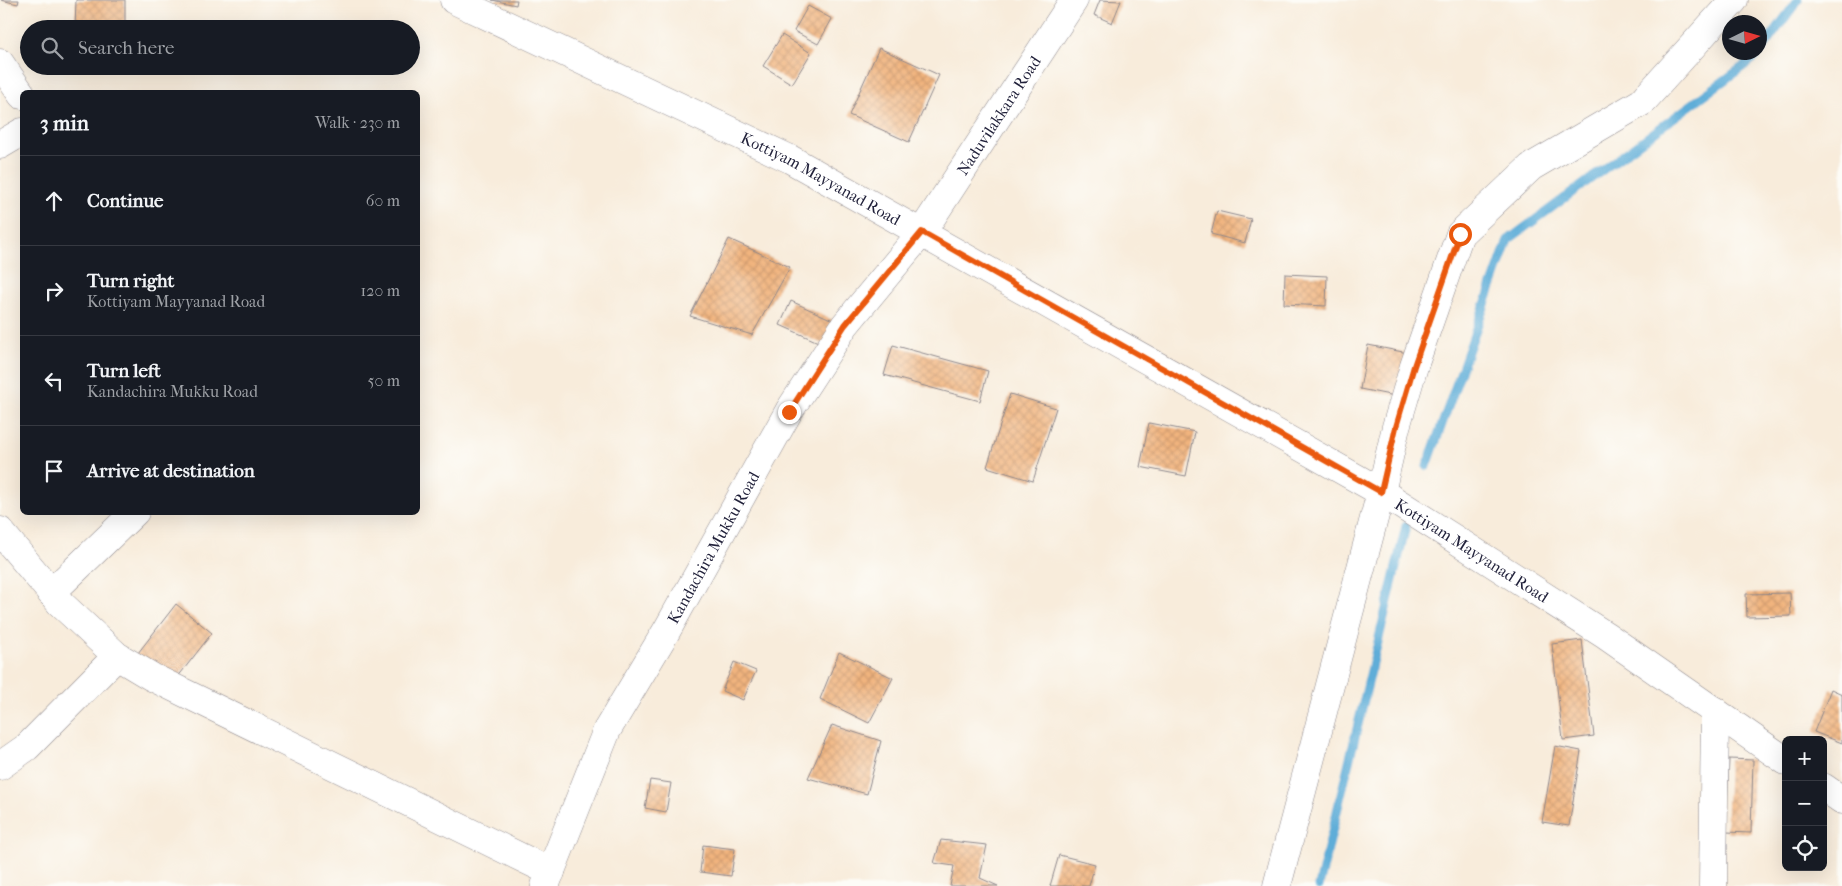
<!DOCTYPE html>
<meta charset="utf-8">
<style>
body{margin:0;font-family:"IM FELL French Canon",serif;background:#20242c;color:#f1f3f6}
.controls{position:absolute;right:15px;bottom:15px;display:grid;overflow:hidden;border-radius:8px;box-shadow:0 5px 20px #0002}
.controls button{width:45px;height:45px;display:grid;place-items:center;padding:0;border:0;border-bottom:1px solid #363941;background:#171b24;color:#f1f3f6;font:25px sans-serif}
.compass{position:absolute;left:1722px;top:15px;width:45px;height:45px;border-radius:50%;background:#171b24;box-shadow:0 5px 20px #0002;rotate:85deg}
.stop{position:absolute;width:15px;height:15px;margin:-11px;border:4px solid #ea580c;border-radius:50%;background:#fff}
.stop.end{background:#ea580c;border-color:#fff;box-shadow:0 1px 5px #0008}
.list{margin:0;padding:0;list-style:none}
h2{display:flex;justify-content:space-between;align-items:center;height:65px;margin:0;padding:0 20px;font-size:21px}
h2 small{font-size:16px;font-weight:400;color:#9ea1a6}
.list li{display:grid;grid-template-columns:32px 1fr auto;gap:15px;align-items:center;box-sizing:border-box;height:90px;padding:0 20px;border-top:1px solid #363941}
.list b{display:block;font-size:19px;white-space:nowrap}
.list p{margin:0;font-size:16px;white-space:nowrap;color:#9ea1a6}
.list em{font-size:16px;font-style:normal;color:#9ea1a6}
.icon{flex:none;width:28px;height:28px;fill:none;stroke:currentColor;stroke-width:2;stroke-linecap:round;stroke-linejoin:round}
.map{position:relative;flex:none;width:1842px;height:886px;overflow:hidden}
.search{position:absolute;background:#171b24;box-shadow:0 5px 20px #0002;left:20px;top:20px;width:400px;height:55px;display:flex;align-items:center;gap:12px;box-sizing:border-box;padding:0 18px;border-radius:28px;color:#9ea1a6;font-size:19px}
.panel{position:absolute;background:#171b24;box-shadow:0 5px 20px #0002;left:20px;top:90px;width:400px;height:425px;border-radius:8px}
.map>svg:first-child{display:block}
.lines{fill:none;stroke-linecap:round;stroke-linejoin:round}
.stream{stroke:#5eadd8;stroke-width:9}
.building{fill:url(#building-cross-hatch)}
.minor-casing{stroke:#8d878b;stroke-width:29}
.secondary-casing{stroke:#8d878b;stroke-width:29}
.minor{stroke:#fff;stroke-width:28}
.secondary{stroke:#fff;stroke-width:28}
.route{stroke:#ea580c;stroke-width:6}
.labels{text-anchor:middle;stroke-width:4;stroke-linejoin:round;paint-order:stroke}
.street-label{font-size:16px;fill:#22223b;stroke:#fdfcf7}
</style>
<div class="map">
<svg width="1842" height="886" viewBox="0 0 1842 886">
<defs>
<pattern id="building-cross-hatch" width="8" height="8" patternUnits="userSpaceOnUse" patternTransform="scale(1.25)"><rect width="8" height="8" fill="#f1b47e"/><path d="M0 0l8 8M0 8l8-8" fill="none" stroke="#ce9a6e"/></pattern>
</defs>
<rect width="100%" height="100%" fill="#fdfcf7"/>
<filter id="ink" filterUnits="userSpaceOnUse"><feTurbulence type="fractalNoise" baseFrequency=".02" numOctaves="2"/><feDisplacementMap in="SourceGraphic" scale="10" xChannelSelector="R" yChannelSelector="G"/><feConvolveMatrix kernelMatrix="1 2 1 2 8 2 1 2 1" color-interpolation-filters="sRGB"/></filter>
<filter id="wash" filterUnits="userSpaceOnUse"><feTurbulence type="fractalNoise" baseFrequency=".0096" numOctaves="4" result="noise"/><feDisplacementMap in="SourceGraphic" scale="20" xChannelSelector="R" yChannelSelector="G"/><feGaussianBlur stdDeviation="1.12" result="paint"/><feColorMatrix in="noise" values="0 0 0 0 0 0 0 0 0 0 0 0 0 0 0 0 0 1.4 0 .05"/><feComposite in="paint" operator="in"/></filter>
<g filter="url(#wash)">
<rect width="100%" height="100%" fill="#f8ecdb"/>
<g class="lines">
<g class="stream">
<polyline points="1760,52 1798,0"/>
<polyline points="1427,466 1508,240 1756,57 1759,52"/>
<polyline points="1319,886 1406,526"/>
</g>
</g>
<g id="blocks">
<g class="building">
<polygon points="1,0 19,0 18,4"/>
<polygon points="76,0 125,0 125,29 75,29"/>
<polygon points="492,0 517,0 516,5"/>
<polygon points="1100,0 1121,1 1112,23 1094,15"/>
<polygon points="808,6 832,19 818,44 794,31"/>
<polygon points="782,35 811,53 792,84 763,66"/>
<polygon points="879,48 939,75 909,142 849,115"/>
<polygon points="1217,211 1251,219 1245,243 1211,234"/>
<polygon points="729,239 790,267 752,335 690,316"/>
<polygon points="1285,274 1327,276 1326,306 1284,304"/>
<polygon points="791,301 835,321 825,345 780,325"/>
<polygon points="893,345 988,371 980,401 884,375"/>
<polygon points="1368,345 1408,353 1400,397 1360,389"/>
<polygon points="1010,394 1056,408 1033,481 987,467"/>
<polygon points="1149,423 1195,432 1186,476 1140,467"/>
<polygon points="1790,593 1791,616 1747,617 1746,594"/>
<polygon points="176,604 212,633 167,691 131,662"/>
<polygon points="1582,640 1594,736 1563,740 1552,644"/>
<polygon points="839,652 893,678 869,723 820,699"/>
<polygon points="734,662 756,671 743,700 722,691"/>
<polygon points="1831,689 1842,694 1842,743 1814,732"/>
<polygon points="832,725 881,741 867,794 808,778"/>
<polygon points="1555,746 1581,751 1569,826 1542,822"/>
<polygon points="1729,759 1753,760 1751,833 1726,832"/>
<polygon points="650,780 671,783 666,812 645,808"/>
<polygon points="941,840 987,845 980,878 998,886 950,886 954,866 934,863"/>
<polygon points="703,845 735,849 731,876 700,872"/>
<polygon points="1059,855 1095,864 1089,886 1050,886"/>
</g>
</g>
</g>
<g filter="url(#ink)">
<use href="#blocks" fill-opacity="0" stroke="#8d878b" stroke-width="1"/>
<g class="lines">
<defs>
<g id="minor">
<polyline points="0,63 22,95"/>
<polyline points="0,145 22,132"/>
<polyline points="0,531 60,603 117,656 152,677 551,872"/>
<polyline points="51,593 135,512"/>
<polyline points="0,766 27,747 117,656"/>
<path id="s1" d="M545 886 607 730 667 630 789 411 845 325 922 232 1074 0"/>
<polyline points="1277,886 1381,492 1396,427 1414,366 1460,234 1531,167 1642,102 1734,0"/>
<polyline points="1713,886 1715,711"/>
</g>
<g id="secondary">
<path id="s2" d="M454 0 790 159 1381 492 1605 635 1786 761"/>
<polyline points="1823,787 1842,800"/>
</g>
</defs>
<use href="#minor" class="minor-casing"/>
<use href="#secondary" class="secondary-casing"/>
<use href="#minor" class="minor"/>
<use href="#secondary" class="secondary"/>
</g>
</g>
<g class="lines" filter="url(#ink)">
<polyline class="route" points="789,412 845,325 922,232 1381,492 1396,427 1414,366 1460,234"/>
</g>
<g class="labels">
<g class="street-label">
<text dy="6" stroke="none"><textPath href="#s1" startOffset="898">Naduvilakkara Road</textPath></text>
<text dy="6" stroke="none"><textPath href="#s2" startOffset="408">Kottiyam Mayyanad Road</textPath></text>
<text dy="6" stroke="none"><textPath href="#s1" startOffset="379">Kandachira Mukku Road</textPath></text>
<text dy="6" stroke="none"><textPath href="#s2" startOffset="1158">Kottiyam Mayyanad Road</textPath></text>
</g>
</g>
</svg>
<div class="controls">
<button>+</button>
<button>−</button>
<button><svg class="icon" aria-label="locate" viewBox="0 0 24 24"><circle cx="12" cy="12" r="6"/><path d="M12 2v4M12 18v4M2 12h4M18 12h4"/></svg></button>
</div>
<svg class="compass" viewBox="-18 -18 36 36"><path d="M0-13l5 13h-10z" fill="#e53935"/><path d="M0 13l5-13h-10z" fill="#9ea1a6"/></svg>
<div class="stop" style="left:1460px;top:234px"></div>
<div class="stop end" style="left:789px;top:412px"></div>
<div class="search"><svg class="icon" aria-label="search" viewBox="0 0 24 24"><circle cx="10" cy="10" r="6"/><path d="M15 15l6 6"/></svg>Search here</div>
<section class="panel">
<h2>3 min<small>Walk · 230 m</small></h2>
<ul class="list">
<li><svg class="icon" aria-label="ahead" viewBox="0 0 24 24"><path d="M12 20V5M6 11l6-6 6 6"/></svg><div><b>Continue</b></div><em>60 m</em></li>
<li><svg class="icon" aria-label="right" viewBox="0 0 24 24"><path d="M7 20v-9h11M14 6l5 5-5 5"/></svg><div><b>Turn right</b><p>Kottiyam Mayyanad Road</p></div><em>120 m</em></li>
<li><svg class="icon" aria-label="left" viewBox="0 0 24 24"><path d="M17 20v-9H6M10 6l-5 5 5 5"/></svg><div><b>Turn left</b><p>Kandachira Mukku Road</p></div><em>50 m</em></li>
<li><svg class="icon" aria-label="arrive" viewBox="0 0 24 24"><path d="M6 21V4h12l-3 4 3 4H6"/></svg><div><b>Arrive at destination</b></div></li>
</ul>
</section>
</div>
